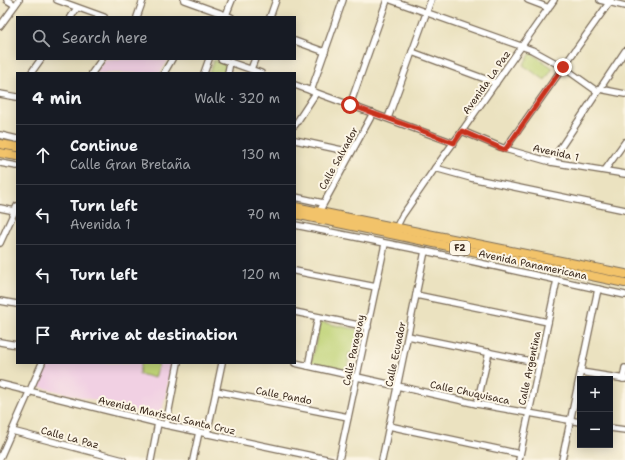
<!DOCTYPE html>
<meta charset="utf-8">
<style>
body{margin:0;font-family:"Shantell Sans",sans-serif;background:#20242c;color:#f1f3f6}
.controls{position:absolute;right:12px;bottom:12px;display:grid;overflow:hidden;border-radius:0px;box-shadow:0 2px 10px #0003}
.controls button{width:36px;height:36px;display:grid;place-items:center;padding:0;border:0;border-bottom:1px solid #363941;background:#171b24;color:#f1f3f6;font:20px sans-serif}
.stop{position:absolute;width:12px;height:12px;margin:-9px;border:3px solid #c8321e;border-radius:50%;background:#fff}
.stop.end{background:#c8321e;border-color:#fff;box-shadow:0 1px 4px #0008}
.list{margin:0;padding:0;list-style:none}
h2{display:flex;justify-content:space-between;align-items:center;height:52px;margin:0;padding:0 16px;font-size:17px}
h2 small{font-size:13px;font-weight:400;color:#9ea1a6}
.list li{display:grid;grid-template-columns:26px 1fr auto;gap:12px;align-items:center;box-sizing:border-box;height:60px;padding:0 16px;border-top:1px solid #363941}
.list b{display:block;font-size:15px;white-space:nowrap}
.list p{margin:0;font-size:13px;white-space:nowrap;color:#9ea1a6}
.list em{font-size:13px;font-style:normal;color:#9ea1a6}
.icon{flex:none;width:22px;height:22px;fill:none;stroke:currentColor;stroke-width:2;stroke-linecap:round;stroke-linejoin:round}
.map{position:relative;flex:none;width:625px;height:460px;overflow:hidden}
.search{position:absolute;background:#171b24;box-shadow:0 2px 10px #0003;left:16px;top:16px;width:280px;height:44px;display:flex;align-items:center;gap:10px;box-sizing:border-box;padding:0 14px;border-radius:0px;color:#9ea1a6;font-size:15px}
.panel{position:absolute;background:#171b24;box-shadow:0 2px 10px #0003;left:16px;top:72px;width:280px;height:292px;border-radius:0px}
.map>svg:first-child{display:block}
.built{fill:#f1d0e3}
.green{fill:#bfd377;stroke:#7d7e4a}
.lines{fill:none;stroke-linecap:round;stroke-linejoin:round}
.minor-casing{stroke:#796a57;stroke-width:8}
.highway-casing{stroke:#796a57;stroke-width:10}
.minor{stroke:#fff;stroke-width:5.5}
.highway{stroke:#f2c36a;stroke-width:8}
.route{stroke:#c8321e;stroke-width:5}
.labels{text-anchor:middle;stroke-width:4;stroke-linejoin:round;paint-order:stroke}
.shield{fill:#fcf5e5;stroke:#75675a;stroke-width:1}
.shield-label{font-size:9px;font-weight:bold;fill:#3b2a1e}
.street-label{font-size:10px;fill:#3b2a1e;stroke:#fcf5e5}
</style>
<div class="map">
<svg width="625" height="460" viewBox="0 0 625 460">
<rect width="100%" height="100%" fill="#fcf5e5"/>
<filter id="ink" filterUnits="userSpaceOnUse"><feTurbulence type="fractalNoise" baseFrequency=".025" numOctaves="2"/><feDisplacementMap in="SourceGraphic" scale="8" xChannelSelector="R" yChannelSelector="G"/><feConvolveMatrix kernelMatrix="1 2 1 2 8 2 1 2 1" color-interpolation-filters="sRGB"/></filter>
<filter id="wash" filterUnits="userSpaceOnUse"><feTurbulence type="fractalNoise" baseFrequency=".012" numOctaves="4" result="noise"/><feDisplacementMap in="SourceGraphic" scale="16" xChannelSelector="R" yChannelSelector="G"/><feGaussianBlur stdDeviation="0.9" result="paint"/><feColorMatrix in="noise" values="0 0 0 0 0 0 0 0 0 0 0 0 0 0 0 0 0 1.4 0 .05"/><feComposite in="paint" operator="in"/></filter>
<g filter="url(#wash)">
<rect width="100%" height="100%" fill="#ebe2c0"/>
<g class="built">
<polygon points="105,59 169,59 160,73 95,73"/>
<polygon points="46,363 172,363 161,417 36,386"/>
</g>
<g class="green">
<polygon points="531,53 553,68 545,80 523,65"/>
<polygon points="214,60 228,65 226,73 209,73"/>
<polygon points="320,322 365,331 359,354 349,353 347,371 311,364"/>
<polygon points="141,363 159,363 155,378 139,374"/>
</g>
</g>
<g filter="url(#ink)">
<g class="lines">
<defs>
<g id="minor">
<polyline points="7,0 15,5"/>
<polyline points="57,0 104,17"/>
<polyline points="184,0 231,17"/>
<polyline points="391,0 532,50 563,67 598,92"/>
<polyline points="528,0 549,8"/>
<polyline points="600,0 625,6"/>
<polyline points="226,15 232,0"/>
<polyline points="71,17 77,8"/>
<polyline points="137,17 143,0"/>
<polyline points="270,17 276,0"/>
<polyline points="0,26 19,0"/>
<polyline points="295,41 325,52"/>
<polyline points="412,52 496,83"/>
<polyline points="221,59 261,73"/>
<polyline points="251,69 255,59"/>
<polyline points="31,73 41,59"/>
<polyline points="92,73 102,59"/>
<polyline points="164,73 172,59"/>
<polyline points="204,73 209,59"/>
<polyline points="228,73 230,62"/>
<polyline points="295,85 454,143"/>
<polyline points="600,89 625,94"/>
<polyline points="311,91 343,0"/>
<polyline points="0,94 17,97"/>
<polyline points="350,105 387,0"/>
<polyline points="388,118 431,0"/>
<polyline points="295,125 316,93"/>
<polyline points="462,131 505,149 551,162 625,174"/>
<polyline points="0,135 17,139"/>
<polyline points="295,140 351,152"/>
<polyline points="505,149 611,0"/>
<polyline points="551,162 625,51"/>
<polyline points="0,163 17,166"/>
<polyline points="435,168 471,178 625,210"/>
<polyline points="605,170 625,142"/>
<polyline points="295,197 323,203"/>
<polyline points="0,208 15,211"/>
<polyline points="319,212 373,113"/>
<polyline points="295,225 425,251 625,295"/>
<polyline points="395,230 402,216 435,168 462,131 554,0"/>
<polyline points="0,243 17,206"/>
<polyline points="295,271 376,287"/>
<polyline points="416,295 548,322"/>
<polyline points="0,301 17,304"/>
<polyline points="295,312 368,327"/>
<polyline points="408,336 540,363"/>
<polyline points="0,342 17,345"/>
<polyline points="295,363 477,404 580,422"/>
<polyline points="308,366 318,317"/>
<polyline points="581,372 625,379"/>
<polyline points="623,379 625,368"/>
<polyline points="0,384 166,425 331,460"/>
<polyline points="216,391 348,417"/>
<polyline points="477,404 489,352"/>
<polyline points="166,425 178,363"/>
<polyline points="389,426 520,454"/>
<polyline points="610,428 625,430"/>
<polyline points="12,431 123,460"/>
<polyline points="207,434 222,363"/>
<polyline points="0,458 42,363"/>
<polyline points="151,460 158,423"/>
<polyline points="193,460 199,432"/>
<polyline points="339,460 385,244"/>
<polyline points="382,460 425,251"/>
<polyline points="519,460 557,280"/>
<polyline points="562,460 598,289"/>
</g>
<g id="highway">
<polyline points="0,144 17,147"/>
<polyline points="0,153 17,156"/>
<polyline points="295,207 625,274"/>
<polyline points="295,214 625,283"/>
</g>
</defs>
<use href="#minor" class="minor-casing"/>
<use href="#highway" class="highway-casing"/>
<use href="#minor" class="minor"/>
<use href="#highway" class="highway"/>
</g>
</g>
<g class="lines" filter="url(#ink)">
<polyline class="route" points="350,105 420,130 454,143 462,131 505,150 563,67"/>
</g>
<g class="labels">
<rect class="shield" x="450" y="241" width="20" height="14" rx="3"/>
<g class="shield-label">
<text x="460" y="251">F2</text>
</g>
<g class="street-label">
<text transform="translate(486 82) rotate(-55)" y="4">Avenida La Paz</text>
<text transform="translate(556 152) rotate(12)" y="4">Avenida 1</text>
<text transform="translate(338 158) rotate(-61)" y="4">Calle Salvador</text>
<text transform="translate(533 264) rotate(12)" y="4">Avenida Panamericana</text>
<text transform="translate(353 350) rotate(-78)" y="4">Calle Paraguay</text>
<text transform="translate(395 354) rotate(-78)" y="4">Calle Ecuador</text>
<text transform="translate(529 368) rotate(-78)" y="4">Calle Argentina</text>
<text transform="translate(470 392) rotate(12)" y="4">Calle Chuquisaca</text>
<text transform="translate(284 395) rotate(11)" y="4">Calle Pando</text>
<text transform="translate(167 415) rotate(13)" y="4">Avenida Mariscal Santa Cruz</text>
<text transform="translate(70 437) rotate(15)" y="4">Calle La Paz</text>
</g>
</g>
</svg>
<div class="controls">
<button>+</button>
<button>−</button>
</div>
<div class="stop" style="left:350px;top:105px"></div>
<div class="stop end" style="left:563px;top:67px"></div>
<div class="search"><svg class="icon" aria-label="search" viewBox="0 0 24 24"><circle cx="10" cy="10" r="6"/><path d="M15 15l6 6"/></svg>Search here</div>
<section class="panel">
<h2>4 min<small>Walk · 320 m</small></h2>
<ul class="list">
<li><svg class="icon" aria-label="ahead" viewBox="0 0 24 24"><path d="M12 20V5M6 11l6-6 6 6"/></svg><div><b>Continue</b><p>Calle Gran Bretaña</p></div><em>130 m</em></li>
<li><svg class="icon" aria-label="left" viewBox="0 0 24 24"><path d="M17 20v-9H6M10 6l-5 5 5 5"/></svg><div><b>Turn left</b><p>Avenida 1</p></div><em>70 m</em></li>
<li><svg class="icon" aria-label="left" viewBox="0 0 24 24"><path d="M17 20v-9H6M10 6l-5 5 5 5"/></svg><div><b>Turn left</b></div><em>120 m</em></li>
<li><svg class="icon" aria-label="arrive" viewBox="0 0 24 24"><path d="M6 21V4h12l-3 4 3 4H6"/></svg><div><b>Arrive at destination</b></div></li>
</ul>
</section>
</div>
